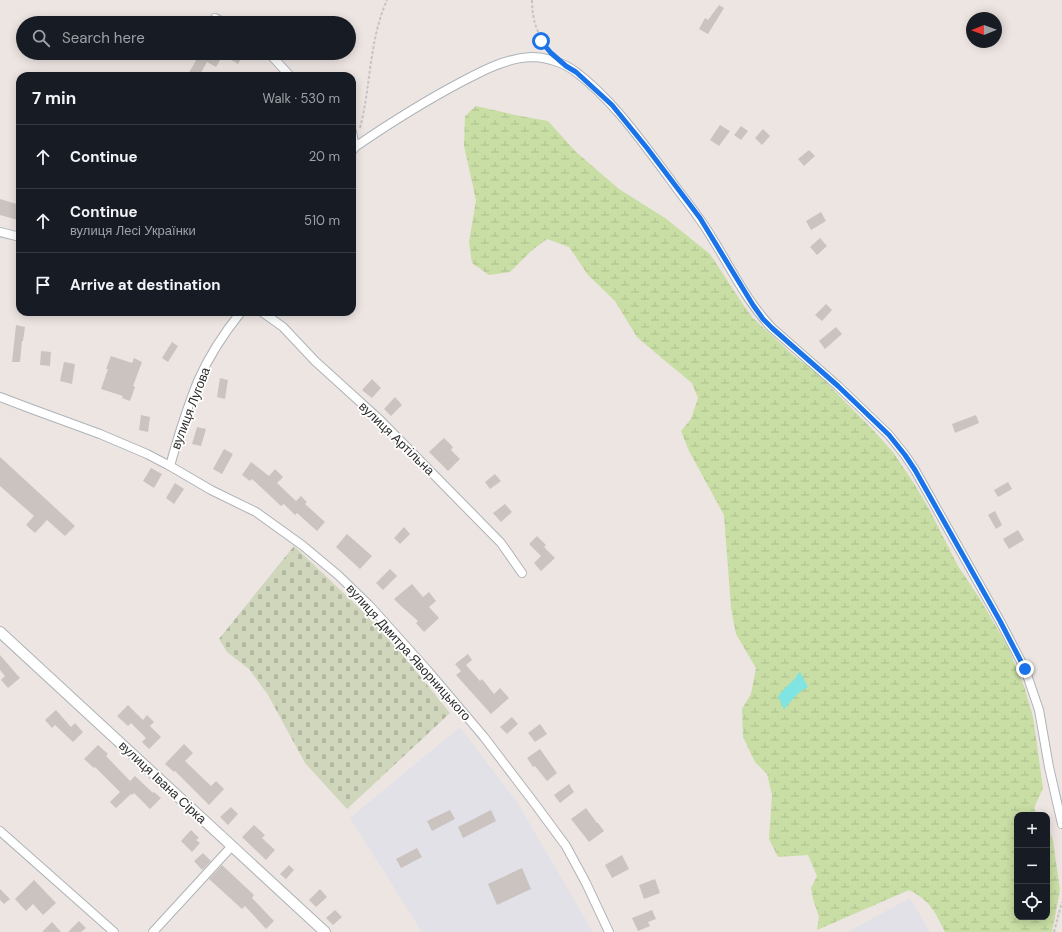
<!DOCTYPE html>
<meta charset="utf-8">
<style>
body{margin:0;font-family:"DM Sans",sans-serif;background:#20242c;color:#f1f3f6}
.controls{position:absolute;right:12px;bottom:12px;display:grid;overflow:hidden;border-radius:8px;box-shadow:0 2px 10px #0003}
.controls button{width:36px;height:36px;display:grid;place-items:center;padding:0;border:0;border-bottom:1px solid #363941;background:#171b24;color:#f1f3f6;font:20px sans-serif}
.compass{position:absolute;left:966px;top:12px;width:36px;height:36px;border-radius:50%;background:#171b24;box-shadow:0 2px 10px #0003;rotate:269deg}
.stop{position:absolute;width:12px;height:12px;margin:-9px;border:3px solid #1a73e8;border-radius:50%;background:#fff}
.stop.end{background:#1a73e8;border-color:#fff;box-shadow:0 1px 4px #0008}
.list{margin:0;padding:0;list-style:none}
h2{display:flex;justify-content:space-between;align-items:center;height:52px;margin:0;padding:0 16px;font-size:17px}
h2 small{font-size:13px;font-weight:400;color:#9ea1a6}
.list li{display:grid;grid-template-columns:26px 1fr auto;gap:12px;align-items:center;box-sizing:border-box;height:64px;padding:0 16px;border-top:1px solid #363941}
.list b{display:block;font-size:15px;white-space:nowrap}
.list p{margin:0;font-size:13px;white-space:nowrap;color:#9ea1a6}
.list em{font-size:13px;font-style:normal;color:#9ea1a6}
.icon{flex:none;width:22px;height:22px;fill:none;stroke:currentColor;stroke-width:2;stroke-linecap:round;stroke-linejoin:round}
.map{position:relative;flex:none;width:1062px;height:932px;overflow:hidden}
.search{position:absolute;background:#171b24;box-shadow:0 2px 10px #0003;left:16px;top:16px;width:340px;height:44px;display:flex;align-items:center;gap:10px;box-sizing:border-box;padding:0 14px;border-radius:22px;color:#9ea1a6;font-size:15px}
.panel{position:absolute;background:#171b24;box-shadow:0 2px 10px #0003;left:16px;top:72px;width:340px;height:244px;border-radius:12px}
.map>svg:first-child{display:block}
.industrial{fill:#e1e1e7}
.wetland{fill:url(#wetland-marsh)}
.cemetery{fill:url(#cemetery-stones)}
.water{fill:#80e4e3}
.building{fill:#cac3c0}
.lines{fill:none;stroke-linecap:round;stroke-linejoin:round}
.minor-casing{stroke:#aeb3b8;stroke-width:10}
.tertiary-casing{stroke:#aeb3b8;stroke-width:12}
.path{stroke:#c4c4c4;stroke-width:2;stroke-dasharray:3 2;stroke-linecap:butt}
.minor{stroke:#fff;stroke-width:8}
.tertiary{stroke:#fff;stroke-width:10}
.route{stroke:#1a73e8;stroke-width:5}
.labels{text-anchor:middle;stroke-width:3.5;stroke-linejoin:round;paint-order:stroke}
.street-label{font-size:13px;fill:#2e2e2e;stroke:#fff}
</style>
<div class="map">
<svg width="1062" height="932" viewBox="0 0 1062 932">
<defs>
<pattern id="wetland-marsh" width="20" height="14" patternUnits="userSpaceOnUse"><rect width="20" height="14" fill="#c8dea4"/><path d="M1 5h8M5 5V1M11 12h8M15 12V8" fill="none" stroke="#acbf8e"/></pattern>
<pattern id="cemetery-stones" width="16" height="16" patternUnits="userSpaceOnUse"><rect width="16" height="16" fill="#cfd6bb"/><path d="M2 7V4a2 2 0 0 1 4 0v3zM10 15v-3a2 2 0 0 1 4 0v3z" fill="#b2b8a1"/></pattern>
</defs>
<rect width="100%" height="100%" fill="#ede5e2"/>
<g class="industrial">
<polygon points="460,727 517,802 593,932 422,932 350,818"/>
<polygon points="910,898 930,932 848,932"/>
</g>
<path class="wetland" d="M476 106 515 115 548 121 576 152 619 189 665 218 710 254 742 303 753 318 794 356 815 371 874 431 893 452 913 482 928 507 958 566 980 599 1008 647 1024 686 1033 717 1043 788 1034 808 1037 815H1017V917H1047V824L1053 841 1060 890 1052 932H945C935 912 931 901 909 890L817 930 819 917 813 899 811 888 817 876 808 855 778 857 769 839 772 795 767 774 755 762 743 737 742 709 751 694 756 668 736 634 731 608 724 515 689 451 681 431 691 419 698 398 692 383 664 360 637 337 615 301 588 275 569 247 547 239 531 251 510 272 489 275 472 263 469 242 476 200 464 146 465 116Z"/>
<polygon class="cemetery" points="294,546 353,602 388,637 450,713 347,809 305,763 268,695 249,669 227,652 219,639"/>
<path class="water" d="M800 672 808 687C798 692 791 700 784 710L778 696 788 685 795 679 797 675Z"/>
<g class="building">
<polygon points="719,5 724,8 708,34 699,29 705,18 708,20"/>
<polygon points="192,53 244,53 238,64 223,55 216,67 207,62 199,76 187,76 198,57"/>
<polygon points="720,125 730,131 719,146 710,140"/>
<polygon points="741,126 748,131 741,140 734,135"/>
<polygon points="763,129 770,136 762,145 755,138"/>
<polygon points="809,150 815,156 804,166 798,159"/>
<polygon points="0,199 20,205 20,212 18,220 0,215"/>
<polygon points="821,212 826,221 811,230 806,221"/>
<polygon points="820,238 827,246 817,255 810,247"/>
<polygon points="826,304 832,310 822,321 815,315"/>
<polygon points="16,325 25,327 23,341 22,341 20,362 12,362"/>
<polygon points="836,327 842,334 825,349 819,341"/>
<polygon points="172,342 178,346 168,362 162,358"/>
<polygon points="41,351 51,352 50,366 40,365"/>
<polygon points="111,356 132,363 134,358 142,362 133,386 135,387 130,401 122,398 123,396 101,389 108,369 106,369"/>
<polygon points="64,362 75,364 72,384 60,381"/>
<polygon points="220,378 228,380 225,399 217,397"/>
<polygon points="372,379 381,388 372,398 362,390"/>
<polygon points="395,397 402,405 391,416 384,409"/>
<polygon points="141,415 150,417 148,432 139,430"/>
<polygon points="976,415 979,423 955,433 952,424"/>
<polygon points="197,427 206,429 201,446 192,444"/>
<polygon points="444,438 453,447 451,450 460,459 448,471 429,452"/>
<polygon points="224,449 233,454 222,474 213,469"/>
<polygon points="0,457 75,526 65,536 47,520 35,533 26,525 34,516 0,486"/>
<polygon points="251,462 269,476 275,469 283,477 277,483 296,501 301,496 307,502 305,504 325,522 317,531 297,513 295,515 284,504 281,506 252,479 250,481 242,475"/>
<polygon points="151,468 162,474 154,488 143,481"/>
<polygon points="495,474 501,481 490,489 485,482"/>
<polygon points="1008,482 1012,489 998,497 994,490"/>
<polygon points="175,483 184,489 174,504 166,498"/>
<polygon points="505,504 512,512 501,522 493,513"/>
<polygon points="995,511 1002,525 996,529 988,515"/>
<polygon points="404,527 410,534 400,544 394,538"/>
<polygon points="1018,530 1024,540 1009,549 1003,539"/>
<polygon points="347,534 372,556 360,569 336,547"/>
<polygon points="537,536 546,545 544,547 555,558 541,571 534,563 541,556 529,544"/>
<polygon points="390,569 397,576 383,590 376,583"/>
<polygon points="412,584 423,597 429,592 436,601 429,607 439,618 424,632 416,623 418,621 401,606 394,599"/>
<polygon points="468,654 472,660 466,665 480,681 482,679 494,694 500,688 509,698 491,714 456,675 461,671 455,664"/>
<polygon points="0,655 20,678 8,688 1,680 5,676 0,670"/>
<polygon points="128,705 143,720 147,715 154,722 150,726 161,737 149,749 142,742 146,738 131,723 128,726 117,716"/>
<polygon points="56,710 71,727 75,723 83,732 73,742 55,725 52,728 45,720"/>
<polygon points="512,717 518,724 507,734 500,727"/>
<polygon points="540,724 547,734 535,742 528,733"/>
<polygon points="184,744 193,753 185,761 211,786 216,781 224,789 209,805 175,771 174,772 165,764"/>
<polygon points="98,745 108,754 106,756 130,781 135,776 153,793 154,792 161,798 150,809 134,793 132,795 131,794 116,808 110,802 120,792 95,767 94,768 84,759"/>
<polygon points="540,749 557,773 547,781 535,766 533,767 527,758"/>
<polygon points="569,784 574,792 560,803 554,795"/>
<polygon points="231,807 238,814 228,825 220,817"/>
<polygon points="586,808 597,823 598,823 604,831 589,842 571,819"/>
<polygon points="450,810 455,819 432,831 427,821"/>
<polygon points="491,810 496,821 463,838 458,827"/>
<polygon points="254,825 265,835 262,838 275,850 266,860 242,837"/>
<polygon points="191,830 199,838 196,840 200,843 192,852 181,841"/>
<polygon points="417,848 422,857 401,868 396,859"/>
<polygon points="203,853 211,861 202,870 194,861"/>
<polygon points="622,855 629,869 612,878 605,865"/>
<polygon points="222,865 254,895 252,898 274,921 266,929 245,906 242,909 209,879"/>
<polygon points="289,865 294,870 286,879 280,874"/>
<polygon points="522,868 531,889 497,905 488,884"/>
<polygon points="655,879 660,893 644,899 639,885"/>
<polygon points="34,880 56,903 43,915 33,904 26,911 15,899"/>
<polygon points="0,889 10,899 4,904 0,900"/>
<polygon points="320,889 327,897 316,907 309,900"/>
<polygon points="335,910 342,917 333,925 326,918"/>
<polygon points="652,910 656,919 648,922 650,926 638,931 632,918"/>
<polygon points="79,921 86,928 81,932 68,932"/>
<polygon points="52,922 61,932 42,932"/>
</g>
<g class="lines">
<defs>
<g id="minor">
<polyline points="215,18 225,23"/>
<polyline points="269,53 290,76"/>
<polyline points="352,132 355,147"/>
<path d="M352 151 355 147C390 123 425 101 463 81 484 70 507 58 531 57 547 57 564 63 576 72 614 101 642 142 670 179 684 199 700 217 712 238 731 268 747 302 772 328L838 386 889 435 905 455 915 470 1000 621 1025 669 1039 710 1049 767 1062 824"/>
<polyline points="0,232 20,237"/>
<polyline points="262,312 283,327 315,361 380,420 501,543 522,573"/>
<polyline points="0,397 29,408 100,434 147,454 170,466 211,490 256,512 302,545 338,575 370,606 429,672 484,737 535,804 566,846 586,883 609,932"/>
<path d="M170 466C178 437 187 408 198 381 209 356 224 333 241 312"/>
<polyline points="0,831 114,932"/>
<polyline points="153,932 232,846"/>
</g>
<polyline id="tertiary" points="0,632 325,932"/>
</defs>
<use href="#minor" class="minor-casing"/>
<use href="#tertiary" class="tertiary-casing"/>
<g class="path">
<path d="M532 0C532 20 537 34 549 50"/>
<path d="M360 128C371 86 369 40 387 0"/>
<polyline points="1054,932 1062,902"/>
</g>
<use href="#minor" class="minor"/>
<use href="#tertiary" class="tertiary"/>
</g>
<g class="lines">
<polyline class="route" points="541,41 551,53 566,66 576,72 612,105 647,148 700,218 753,305 763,319 772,328 838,386 889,435 905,455 915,470 1000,621 1025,669"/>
</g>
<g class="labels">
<g class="street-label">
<text transform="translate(190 408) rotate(-69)" y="5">вулиця Лугова</text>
<text transform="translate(397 438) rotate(44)" y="5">вулиця Артільна</text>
<text transform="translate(409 652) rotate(48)" y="5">вулиця Дмитра Яворницького</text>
<text transform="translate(163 782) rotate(43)" y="5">вулиця Івана Сірка</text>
</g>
</g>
</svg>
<div class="controls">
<button>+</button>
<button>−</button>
<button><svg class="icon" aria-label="locate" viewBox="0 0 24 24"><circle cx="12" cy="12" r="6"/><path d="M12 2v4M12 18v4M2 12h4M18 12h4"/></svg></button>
</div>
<svg class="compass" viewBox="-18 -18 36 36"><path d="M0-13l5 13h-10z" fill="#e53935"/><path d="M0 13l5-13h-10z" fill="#9ea1a6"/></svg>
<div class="stop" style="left:541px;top:41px"></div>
<div class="stop end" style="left:1025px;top:669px"></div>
<div class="search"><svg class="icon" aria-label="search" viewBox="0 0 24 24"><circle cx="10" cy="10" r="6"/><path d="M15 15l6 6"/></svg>Search here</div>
<section class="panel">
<h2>7 min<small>Walk · 530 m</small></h2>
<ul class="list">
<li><svg class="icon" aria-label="ahead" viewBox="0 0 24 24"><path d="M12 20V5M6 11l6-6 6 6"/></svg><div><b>Continue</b></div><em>20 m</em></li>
<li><svg class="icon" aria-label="ahead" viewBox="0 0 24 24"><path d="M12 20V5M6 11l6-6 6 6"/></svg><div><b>Continue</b><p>вулиця Лесі Українки</p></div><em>510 m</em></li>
<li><svg class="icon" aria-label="arrive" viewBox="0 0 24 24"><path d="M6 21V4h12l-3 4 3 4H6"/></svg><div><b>Arrive at destination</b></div></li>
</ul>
</section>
</div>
